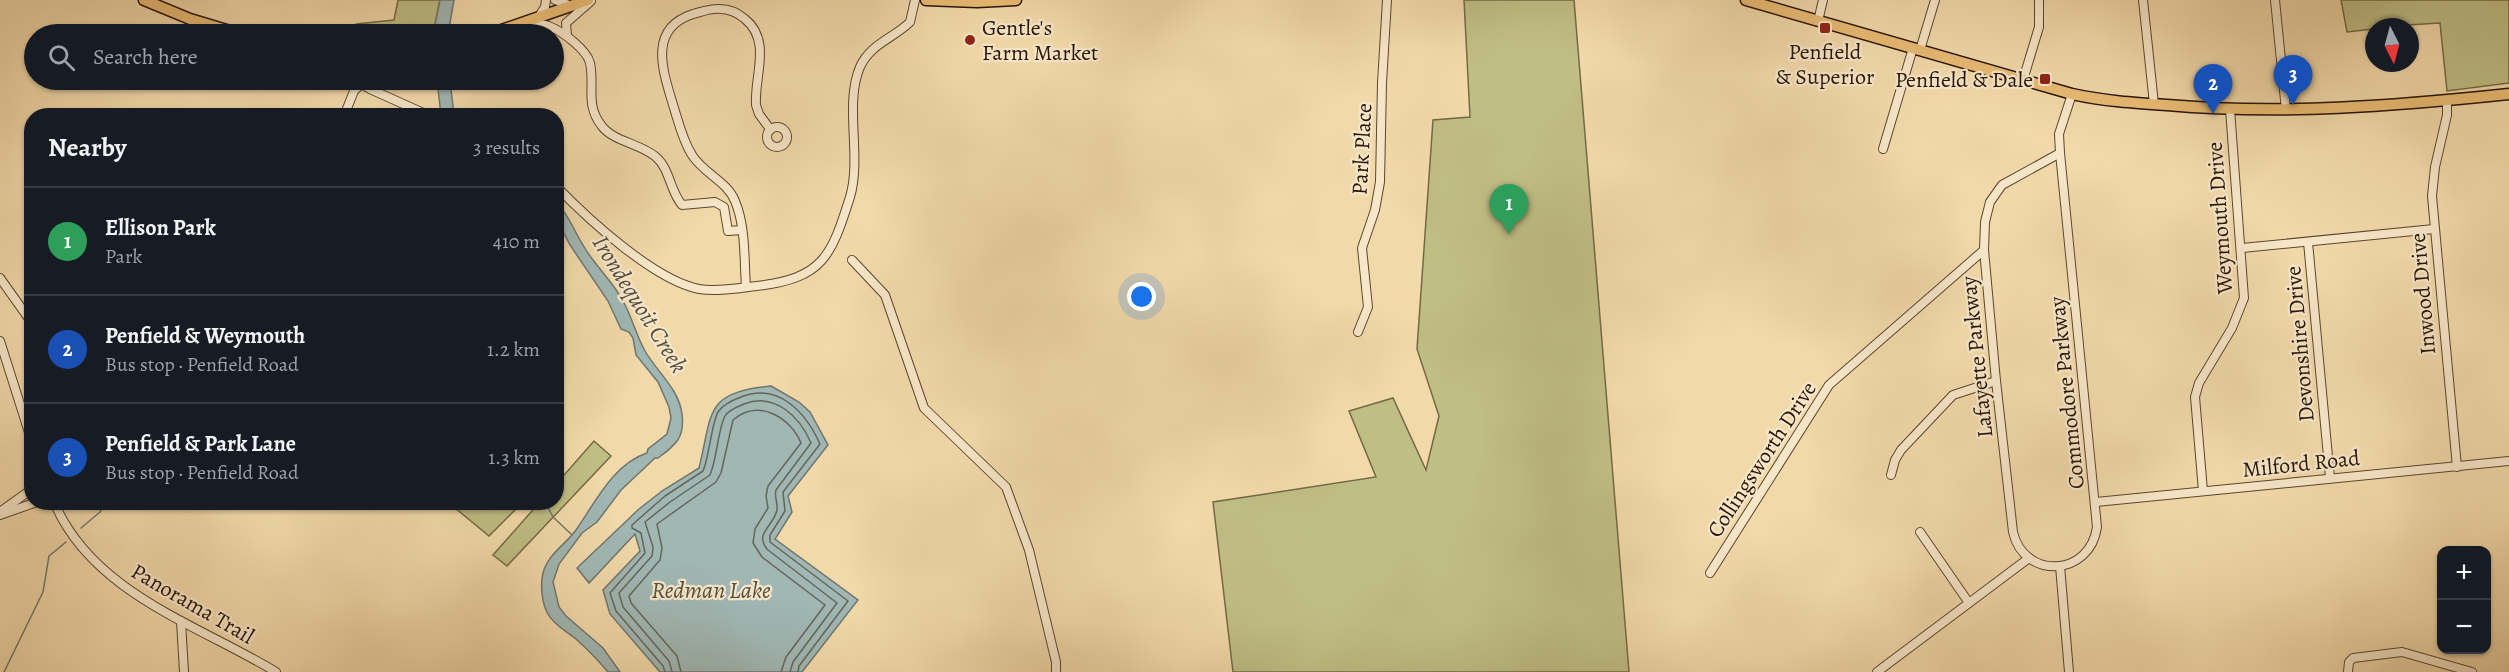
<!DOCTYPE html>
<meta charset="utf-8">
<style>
body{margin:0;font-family:Alegreya,serif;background:#20242c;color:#f1f3f6}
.controls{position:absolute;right:18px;bottom:18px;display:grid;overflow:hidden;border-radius:12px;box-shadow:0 2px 4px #0004}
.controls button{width:54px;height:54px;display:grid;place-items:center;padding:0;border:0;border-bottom:2px solid #363941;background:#171b24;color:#f1f3f6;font:30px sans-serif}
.compass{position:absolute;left:2365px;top:18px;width:54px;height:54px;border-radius:50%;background:#171b24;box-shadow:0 2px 4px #0004;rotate:174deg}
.you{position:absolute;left:1142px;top:297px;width:21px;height:21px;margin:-15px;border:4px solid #fff;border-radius:50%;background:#1a73e8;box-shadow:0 0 0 9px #1a73e833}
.badge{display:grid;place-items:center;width:39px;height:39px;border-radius:50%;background:#db2777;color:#fff;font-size:20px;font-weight:700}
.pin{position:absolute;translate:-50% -50px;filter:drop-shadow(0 2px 3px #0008)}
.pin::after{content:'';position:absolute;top:32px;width:21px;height:18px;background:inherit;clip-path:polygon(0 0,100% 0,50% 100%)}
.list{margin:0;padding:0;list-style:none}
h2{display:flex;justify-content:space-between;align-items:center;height:78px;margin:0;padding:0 24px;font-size:26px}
h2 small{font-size:20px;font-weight:400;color:#9ea1a6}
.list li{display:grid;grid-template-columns:39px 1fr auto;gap:18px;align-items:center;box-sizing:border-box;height:108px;padding:0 24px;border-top:2px solid #363941}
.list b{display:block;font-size:22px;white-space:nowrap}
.list p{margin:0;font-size:20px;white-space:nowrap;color:#9ea1a6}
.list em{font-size:20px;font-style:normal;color:#9ea1a6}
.icon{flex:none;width:33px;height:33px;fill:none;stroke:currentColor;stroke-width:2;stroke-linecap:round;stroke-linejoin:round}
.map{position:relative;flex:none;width:2509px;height:672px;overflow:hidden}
.search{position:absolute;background:#171b24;box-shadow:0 2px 4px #0004;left:24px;top:24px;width:540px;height:66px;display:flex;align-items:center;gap:15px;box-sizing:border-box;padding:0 21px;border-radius:33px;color:#9ea1a6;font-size:22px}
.panel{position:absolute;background:#171b24;box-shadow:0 2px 4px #0004;left:24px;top:108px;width:540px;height:402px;border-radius:24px}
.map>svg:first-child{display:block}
.green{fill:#bfbe85;stroke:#746a45;stroke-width:1.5}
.water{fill:#a0b7b4;stroke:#70766e;stroke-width:1.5}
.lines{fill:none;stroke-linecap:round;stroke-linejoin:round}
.shore{stroke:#64665c;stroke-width:1.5}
.stream{stroke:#70766e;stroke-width:1.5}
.minor-casing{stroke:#5a462e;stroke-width:10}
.major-casing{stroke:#281505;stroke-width:13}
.minor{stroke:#f7e6c8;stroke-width:8}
.major{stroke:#e9bc75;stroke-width:10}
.poi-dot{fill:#8f2418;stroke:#f7e6c8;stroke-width:2}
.labels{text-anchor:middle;stroke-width:4.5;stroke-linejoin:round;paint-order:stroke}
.poi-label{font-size:22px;fill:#281505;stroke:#f7e6c8;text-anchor:start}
.street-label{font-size:22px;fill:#281505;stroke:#f7e6c8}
.water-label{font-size:24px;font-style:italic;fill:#524e42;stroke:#f7e6c8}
</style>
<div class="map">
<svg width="2509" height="672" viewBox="0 0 2509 672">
<rect width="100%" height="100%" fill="#f2d9aa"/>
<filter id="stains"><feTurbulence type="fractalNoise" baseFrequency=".00333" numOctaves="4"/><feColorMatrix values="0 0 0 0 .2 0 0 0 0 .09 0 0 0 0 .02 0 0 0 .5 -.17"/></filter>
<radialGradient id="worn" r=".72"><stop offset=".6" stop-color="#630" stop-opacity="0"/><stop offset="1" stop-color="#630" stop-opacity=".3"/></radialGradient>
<g class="green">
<polygon points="398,0 440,0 433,34 383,34 378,30 351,30 356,24 394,20"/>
<polygon points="1464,0 1574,0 1629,672 1233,672 1213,502 1376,477 1349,411 1393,398 1426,470 1439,416 1417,349 1433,120 1470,117"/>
<polygon points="2341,0 2509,0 2509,83 2447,91 2440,23 2374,27 2374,29 2347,32"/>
<polygon points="594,441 611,456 507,566 493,555 539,503 556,502 557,483"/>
<polygon points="518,503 520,505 489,536 449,503"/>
</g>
<g class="water">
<polygon points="440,0 454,0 448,34 433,34"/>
<polygon points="437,80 450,80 454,115 441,115"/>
<path d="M557 203C569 215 574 231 583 245 594 265 612 280 623 301 632 317 636 335 645 351 657 372 679 389 682 414 685 437 676 445 658 458H655L621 490 597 522 582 533 559 564 553 582 559 607 566 616 603 648 620 672H608C598 660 587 649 576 639 567 632 553 624 548 614 542 604 540 585 543 573 548 554 565 545 576 530 595 503 613 464 647 453L648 449 667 434 671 418 669 407 658 382 636 355 633 338 629 332 621 329 608 301 570 245 557 220Z"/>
<path d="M771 386 799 402 810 412 828 445 788 496 792 512 775 539 858 600 802 672H660L610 614 603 590 640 551 635 534 589 583 577 568 639 509 662 491 699 468C713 411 704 393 771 386Z"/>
</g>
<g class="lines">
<g class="shore">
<path d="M665 672 663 666 616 611 610 593 645 553 641 533 632 528V525L665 496 703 471C709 457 712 422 718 412 723 404 733 400 741 397 779 382 806 413 820 444L783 492 785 511 770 535V542L848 601 799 666 798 672"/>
<path d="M672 672 669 661 623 607 619 593 652 556 653 547 645 522 670 502 710 475C717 459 718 429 725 416 728 410 737 407 744 404 775 392 800 417 811 443L776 490C774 497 778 503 777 510 774 526 753 534 768 550L837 603 793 662 790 672"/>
<path d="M681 672 677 656 631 603 629 596 660 560 662 548 657 524 716 482 721 473 733 420C758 398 790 417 801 443L768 486 766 496 768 508 755 529 753 543 762 557 825 605 786 657 781 672"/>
</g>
<g class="stream">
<polyline points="545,502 553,517 571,534"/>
<polyline points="81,528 100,512 106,502"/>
<polyline points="4,672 43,592 49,556 66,542"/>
</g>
<defs>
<g id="minor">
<polyline points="555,0 572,6"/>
<polyline points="2143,0 2154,104"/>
<polyline points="2275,0 2286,110"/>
<polyline points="538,18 545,7 546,0"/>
<polyline points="1818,21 1823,0"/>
<path d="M524 23C532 24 544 23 551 27 563 32 587 50 590 63 595 86 585 104 601 125 613 142 640 143 656 157 670 169 670 191 682 205L715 202 724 207 728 231 742 230"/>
<polyline points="567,36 566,23 591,1"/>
<polyline points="1920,50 1935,0"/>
<polyline points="359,80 361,84 370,89 430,116"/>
<polyline points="2023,80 2039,27 2039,0"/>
<polyline points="2447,100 2447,115 2435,167 2432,196 2457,467"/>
<polyline points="344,116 354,91 361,84"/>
<circle cx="777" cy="137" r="10"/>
<polyline points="1883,149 1913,48"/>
<path d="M2060 153 2002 185 1990 202 1985 222 1984 250 1996 381 2013 532C2024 580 2090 577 2097 527L2060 153 2059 134 2072 94"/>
<path d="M556 186C588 219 654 280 699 289 718 292 738 288 757 286 823 278 831 257 850 197 862 157 844 104 860 67 870 44 894 38 910 22L915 0"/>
<polyline points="2308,242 2330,478"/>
<polyline points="2242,248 2434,229"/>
<polyline points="852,260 885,295 924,408 1006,487 1029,550 1056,662 1056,672"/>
<polyline points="0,278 32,323"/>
<path d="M746 287C744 260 746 227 735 201 727 181 703 173 692 155 683 141 679 124 674 108 664 74 646 29 693 14 701 12 711 8 720 9 729 9 738 13 745 19 772 41 754 76 756 105L759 114 770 129"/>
<polyline points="1358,332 1368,307 1362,248 1375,210 1380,182 1382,83 1387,0"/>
<polyline points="0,341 32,442"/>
<polyline points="1891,475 1895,460 1901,450 1953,395 1996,381"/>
<polyline points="2203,491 2195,397 2199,383 2232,328 2244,298 2230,109"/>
<path d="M54 502C92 593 199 625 276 672"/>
<polyline points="2096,502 2509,461"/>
<polyline points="0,512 32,489"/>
<polyline points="0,515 37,502"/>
<polyline points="1920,532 1969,603"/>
<polyline points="2060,566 2069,672"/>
<polyline points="1710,573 1829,385 1984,250"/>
<polyline points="181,621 184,672"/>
<polyline points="1877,672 2029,558"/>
<polyline points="2348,672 2349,662 2353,658 2402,652 2472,672"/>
</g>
<g id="major">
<polyline points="144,0 190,19 240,34"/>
<polyline points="926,0 977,2 1016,0"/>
<path d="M1746 0 2072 94C2103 101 2135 103 2167 105 2282 115 2395 106 2509 94"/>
<polyline points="490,34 588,0"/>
</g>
</defs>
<use href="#minor" class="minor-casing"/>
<use href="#major" class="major-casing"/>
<use href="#minor" class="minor"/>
<use href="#major" class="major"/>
</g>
<g class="poi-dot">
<rect x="1819" y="22" width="12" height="12" rx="3"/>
<circle cx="970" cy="40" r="6"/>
<rect x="2039" y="73" width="12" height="12" rx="3"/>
</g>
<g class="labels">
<g class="poi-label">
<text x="982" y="35">Gentle's<tspan x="982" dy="25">Farm Market</tspan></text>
<text x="1825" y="59" text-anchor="middle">Penfield<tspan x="1825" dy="25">&amp; Superior</tspan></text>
<text x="2033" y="87" text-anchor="end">Penfield &amp; Dale</text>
</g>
<g class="street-label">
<text transform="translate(1361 149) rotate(-87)" y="8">Park Place</text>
<text transform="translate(2219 218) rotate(-94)" y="8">Weymouth Drive</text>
<text transform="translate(2422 294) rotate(-95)" y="8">Inwood Drive</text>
<text transform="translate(2299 344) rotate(-95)" y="8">Devonshire Drive</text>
<text transform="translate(1976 357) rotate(-96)" y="8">Lafayette Parkway</text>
<text transform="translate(2066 393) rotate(-96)" y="8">Commodore Parkway</text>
<text transform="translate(1761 459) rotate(-57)" y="8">Collingsworth Drive</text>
<text transform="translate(2301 463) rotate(-6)" y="8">Milford Road</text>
<text transform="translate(193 603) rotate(30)" y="8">Panorama Trail</text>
</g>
<g class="water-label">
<text transform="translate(640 304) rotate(58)" y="8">Irondequoit Creek</text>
<text x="711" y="598">Redman Lake</text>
</g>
</g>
<rect width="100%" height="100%" filter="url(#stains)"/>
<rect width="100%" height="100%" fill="url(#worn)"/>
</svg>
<div class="controls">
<button>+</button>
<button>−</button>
</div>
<svg class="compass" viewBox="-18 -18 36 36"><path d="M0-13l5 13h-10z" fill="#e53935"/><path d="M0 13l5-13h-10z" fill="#9ea1a6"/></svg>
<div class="you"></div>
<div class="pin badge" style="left:1509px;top:234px;background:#2e9e5b">1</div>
<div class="pin badge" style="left:2213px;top:114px;background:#1a4fb4">2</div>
<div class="pin badge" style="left:2293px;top:105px;background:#1a4fb4">3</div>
<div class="search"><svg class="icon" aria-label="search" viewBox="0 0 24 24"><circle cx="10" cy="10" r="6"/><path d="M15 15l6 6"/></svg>Search here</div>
<section class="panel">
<h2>Nearby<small>3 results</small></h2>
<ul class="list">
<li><span class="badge" style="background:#2e9e5b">1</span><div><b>Ellison Park</b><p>Park</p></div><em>410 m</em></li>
<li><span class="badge" style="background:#1a4fb4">2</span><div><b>Penfield &amp; Weymouth</b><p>Bus stop · Penfield Road</p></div><em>1.2 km</em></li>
<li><span class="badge" style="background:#1a4fb4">3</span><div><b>Penfield &amp; Park Lane</b><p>Bus stop · Penfield Road</p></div><em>1.3 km</em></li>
</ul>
</section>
</div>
